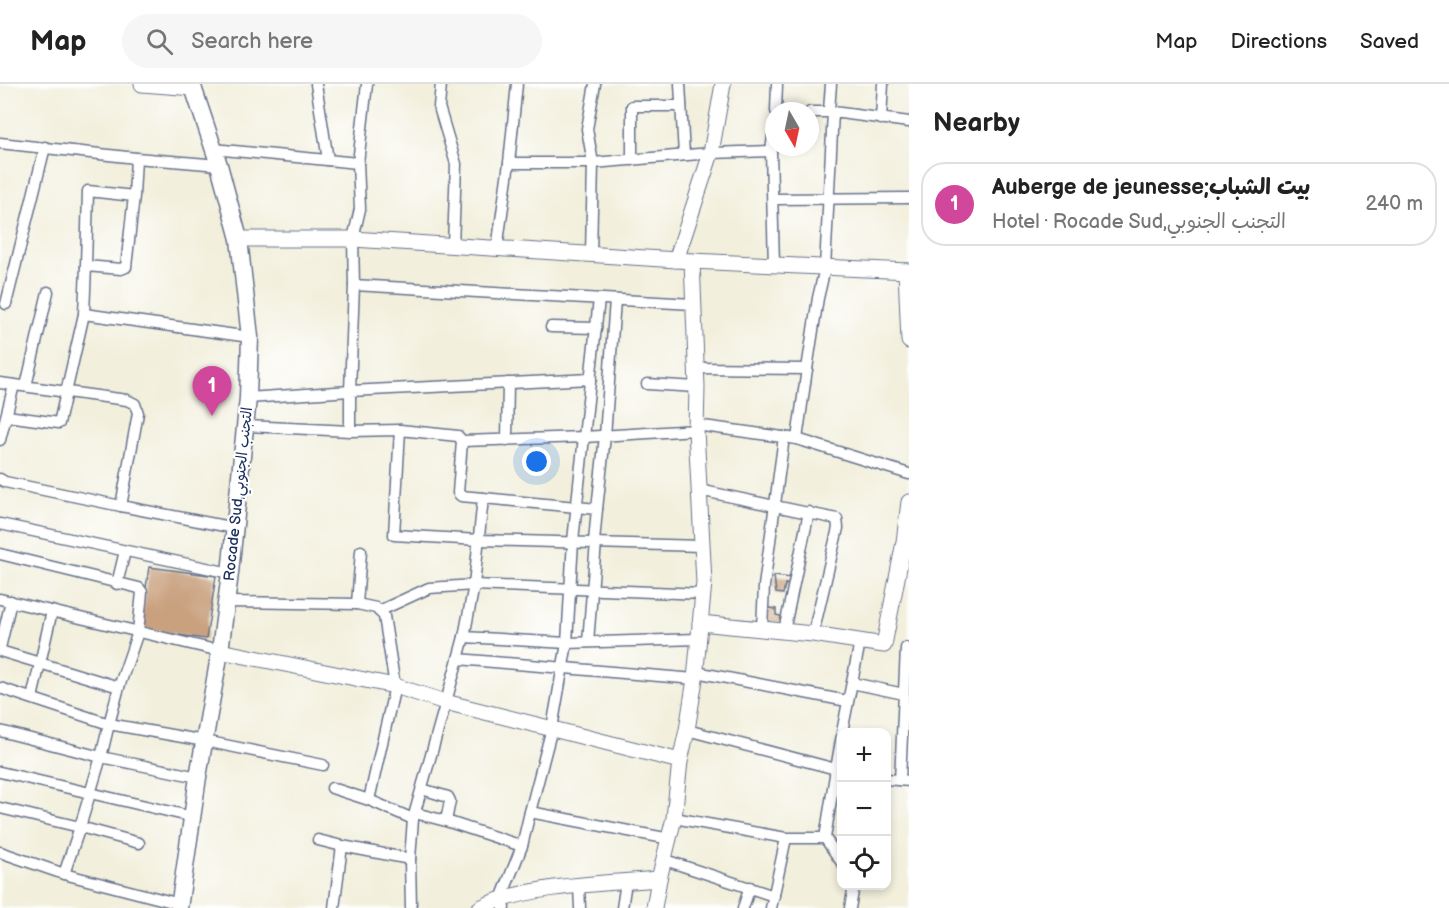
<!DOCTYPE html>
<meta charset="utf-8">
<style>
body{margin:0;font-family:"Balsamiq Sans","Playpen Sans Arabic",sans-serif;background:#f6f6f6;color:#222}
.controls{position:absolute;right:18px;bottom:18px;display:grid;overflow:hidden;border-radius:12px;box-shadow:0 3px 9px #0003}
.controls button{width:54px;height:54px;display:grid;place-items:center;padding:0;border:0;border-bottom:2px solid #e0e0e0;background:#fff;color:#222;font:30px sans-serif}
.compass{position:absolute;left:765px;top:18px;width:54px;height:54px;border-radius:50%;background:#fff;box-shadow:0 3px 9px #0003;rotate:171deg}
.you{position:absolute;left:537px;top:378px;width:21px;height:21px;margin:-15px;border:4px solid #fff;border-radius:50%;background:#1a73e8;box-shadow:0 0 0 9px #1a73e833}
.badge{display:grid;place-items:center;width:39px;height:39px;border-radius:50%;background:#7c3aed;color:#fff;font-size:20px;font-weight:700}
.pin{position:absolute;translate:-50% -50px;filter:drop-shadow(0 2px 3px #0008)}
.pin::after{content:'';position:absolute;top:32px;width:21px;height:18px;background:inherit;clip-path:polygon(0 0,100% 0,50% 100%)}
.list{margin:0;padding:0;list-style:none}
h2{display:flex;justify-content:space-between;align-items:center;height:78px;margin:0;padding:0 24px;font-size:26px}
h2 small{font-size:20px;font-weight:400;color:#767676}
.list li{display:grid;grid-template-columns:39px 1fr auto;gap:18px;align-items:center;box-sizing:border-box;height:84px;margin:0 12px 12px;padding:0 12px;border:2px solid #e0e0e0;border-radius:24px}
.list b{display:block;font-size:22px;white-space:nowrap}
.list p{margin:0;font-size:20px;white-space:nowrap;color:#767676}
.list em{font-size:20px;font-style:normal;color:#767676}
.icon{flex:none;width:33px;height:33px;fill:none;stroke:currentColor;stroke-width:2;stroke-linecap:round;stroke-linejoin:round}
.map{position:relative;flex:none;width:909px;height:824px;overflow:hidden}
header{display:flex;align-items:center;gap:36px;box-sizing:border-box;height:84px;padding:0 30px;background:#fff;border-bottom:2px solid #e0e0e0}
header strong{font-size:28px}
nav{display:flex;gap:33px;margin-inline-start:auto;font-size:21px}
.search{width:420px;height:54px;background:#f6f6f6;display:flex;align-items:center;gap:15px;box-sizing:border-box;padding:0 21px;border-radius:33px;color:#767676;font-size:22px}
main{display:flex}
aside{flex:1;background:#fff}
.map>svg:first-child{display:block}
.building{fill:#c9a17f}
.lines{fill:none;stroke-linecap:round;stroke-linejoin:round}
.street-casing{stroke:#66728a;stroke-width:13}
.secondary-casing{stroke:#66728a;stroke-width:17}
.primary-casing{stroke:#66728a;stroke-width:19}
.street{stroke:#fff;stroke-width:10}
.secondary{stroke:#fff;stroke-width:15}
.primary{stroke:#fff;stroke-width:16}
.labels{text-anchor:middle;stroke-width:4.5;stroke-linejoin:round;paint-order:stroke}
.street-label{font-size:15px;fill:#1b2f5e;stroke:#fff}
</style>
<header>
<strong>Map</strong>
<div class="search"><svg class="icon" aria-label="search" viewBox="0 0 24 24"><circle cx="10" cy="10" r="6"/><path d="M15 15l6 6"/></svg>Search here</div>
<nav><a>Map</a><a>Directions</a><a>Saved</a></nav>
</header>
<main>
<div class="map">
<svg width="909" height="824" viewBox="0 0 909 824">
<rect width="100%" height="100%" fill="#fff"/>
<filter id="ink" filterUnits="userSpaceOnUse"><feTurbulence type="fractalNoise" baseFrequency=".0167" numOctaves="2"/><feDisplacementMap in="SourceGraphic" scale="12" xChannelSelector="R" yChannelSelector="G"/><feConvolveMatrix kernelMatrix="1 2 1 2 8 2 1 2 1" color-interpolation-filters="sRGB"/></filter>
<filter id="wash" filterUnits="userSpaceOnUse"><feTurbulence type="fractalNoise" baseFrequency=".008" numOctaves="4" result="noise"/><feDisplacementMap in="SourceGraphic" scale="24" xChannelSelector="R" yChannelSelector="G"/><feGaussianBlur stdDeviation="1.35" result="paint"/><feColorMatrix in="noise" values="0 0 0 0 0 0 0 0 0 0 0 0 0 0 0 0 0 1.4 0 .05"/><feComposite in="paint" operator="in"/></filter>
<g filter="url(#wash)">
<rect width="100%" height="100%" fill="#f2efdc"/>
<g id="blocks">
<g class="building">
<polygon points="149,483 216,492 206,555 140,545"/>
<polygon points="774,492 791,494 790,501 785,500 783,510 776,509"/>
<polygon points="769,524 776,525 776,531 783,533 782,540 767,539"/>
</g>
</g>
</g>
<g filter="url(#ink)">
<use href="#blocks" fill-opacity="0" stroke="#66728a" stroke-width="1.5"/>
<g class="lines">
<defs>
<g id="street">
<polyline points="316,0 328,76"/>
<polyline points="441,0 439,23 456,80 453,162"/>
<polyline points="680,0 684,71"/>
<polyline points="776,27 777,0"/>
<polyline points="829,27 831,0"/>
<polyline points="833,28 909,38"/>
<polyline points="881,35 883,0"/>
<polyline points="0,59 136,74 219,81"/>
<polyline points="213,65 358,79 360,125 353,155 354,201 693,220"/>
<polyline points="771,67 774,44"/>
<polyline points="632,76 632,22 681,22"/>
<polyline points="358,79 367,0"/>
<polyline points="509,79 517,0"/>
<polyline points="134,112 88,107 86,182 121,185 126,183 134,112 136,74"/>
<polyline points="773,115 909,114"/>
<polyline points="497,165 509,79 593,79 711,69 771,67 774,181"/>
<polyline points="591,171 593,79 587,45 595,0"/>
<polyline points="6,220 45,63"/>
<polyline points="84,230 250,253"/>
<polyline points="551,243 596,244"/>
<polyline points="696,284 807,285 797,355"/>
<polyline points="807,285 818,214 825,184 833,28 810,28"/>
<polyline points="0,299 127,316 135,320 138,329 121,422 5,398 0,395"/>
<polyline points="647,300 697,303"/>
<polyline points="26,302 48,208"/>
<polyline points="248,314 350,307 354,201"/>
<polyline points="7,332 59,339 84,230 86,182"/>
<polyline points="696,341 797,355 909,390"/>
<polyline points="245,342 350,347 350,307 591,295"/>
<polyline points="400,346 394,451 479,456 702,462"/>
<polyline points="350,347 400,346 458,352 462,357 584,353 599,215"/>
<polyline points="0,356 14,301"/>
<polyline points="507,356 508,299"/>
<polyline points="462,357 458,409 461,412 483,414 474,501 464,553"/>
<polyline points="699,406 837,435 838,444 813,550"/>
<polyline points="483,414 597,425 594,458"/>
<polyline points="121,422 235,444"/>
<polyline points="597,425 605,352 615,216"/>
<polyline points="0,440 230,489"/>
<polyline points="0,470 139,504 142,508 138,548 119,603 0,567"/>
<polyline points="117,500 125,467"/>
<polyline points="0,515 220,567"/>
<polyline points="226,518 357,520 376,524 384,532 395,602 369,716 413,735 410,775 411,824"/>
<polyline points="357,520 361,467"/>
<polyline points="379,527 429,504 474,501 703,510"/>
<polyline points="762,544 764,502 784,353"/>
<polyline points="784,547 809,428"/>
<polyline points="588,558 596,458"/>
<polyline points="0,564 11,517"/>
<polyline points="458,575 464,553 567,559 698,555"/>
<polyline points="696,588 847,617"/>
<polyline points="852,599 904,610"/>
<polyline points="0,604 109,640 119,603"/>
<polyline points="32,614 52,527"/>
<polyline points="687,646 836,685 842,651"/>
<polyline points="0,647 101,673 109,640 205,657 323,681"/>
<polyline points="842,648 860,558"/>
<polyline points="0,688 193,733"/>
<polyline points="886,695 909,697"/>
<polyline points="900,696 906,564"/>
<polyline points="332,704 369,716"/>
<polyline points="422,705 448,713 450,717 446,737"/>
<polyline points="0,724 80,743 101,673 198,693"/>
<polyline points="415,729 446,737 522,762"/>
<polyline points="674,734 786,754 825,754 836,685 842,688"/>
<polyline points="413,735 458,575 695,595"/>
<polyline points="825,754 842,779"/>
<polyline points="670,755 530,728 552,644 567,559 573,457 584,353 696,346"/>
<polyline points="318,756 342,762"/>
<polyline points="0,768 64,790 180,820"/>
<polyline points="665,776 774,812"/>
<polyline points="64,790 80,743 139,759"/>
<polyline points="579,802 580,824"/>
<polyline points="334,824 342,762 410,775"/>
<polyline points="504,824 501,815 522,762 530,728"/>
<polyline points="622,824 626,798"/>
<polyline points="743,824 750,803"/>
<polyline points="771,824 786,754"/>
<polyline points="850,824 854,802"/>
</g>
<g id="secondary">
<polyline points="142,0 194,4"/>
<polyline points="239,155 353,155 692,177 697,303 696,346 704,498 695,595 687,646 680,677 674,734 659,795 654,824"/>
<polyline points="676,176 711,69 723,0"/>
<polyline points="692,177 909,187"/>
<polyline points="906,187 909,257"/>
<polyline points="700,539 813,550 884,561 904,458 909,418"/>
<polyline points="220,567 395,602 445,618 680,677"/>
<path d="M480 824C526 801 607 799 659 795"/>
</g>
<polyline id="primary" points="179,824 198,693 220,567 230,489 248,314 250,253 239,155 219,81 192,0"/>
</defs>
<use href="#street" class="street-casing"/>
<use href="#secondary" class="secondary-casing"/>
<use href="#primary" class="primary-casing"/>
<use href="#street" class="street"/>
<use href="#secondary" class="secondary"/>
<use href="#primary" class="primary"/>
</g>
</g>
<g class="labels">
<g class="street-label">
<text transform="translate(238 410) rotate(-84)" y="5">Rocade Sud,التجنب الجنوبي</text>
</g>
</g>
</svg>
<div class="controls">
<button>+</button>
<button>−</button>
<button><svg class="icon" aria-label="locate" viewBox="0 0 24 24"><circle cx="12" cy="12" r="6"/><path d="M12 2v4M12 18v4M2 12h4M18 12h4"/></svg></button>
</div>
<svg class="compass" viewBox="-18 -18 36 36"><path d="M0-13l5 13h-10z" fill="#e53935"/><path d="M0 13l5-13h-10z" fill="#767676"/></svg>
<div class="you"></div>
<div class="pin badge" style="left:212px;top:332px;background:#d1479c">1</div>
</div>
<aside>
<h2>Nearby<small></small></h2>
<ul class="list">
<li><span class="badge" style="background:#d1479c">1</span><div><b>Auberge de jeunesse;بيت الشباب</b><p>Hotel · Rocade Sud,التجنب الجنوبي</p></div><em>240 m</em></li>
</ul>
</aside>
</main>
